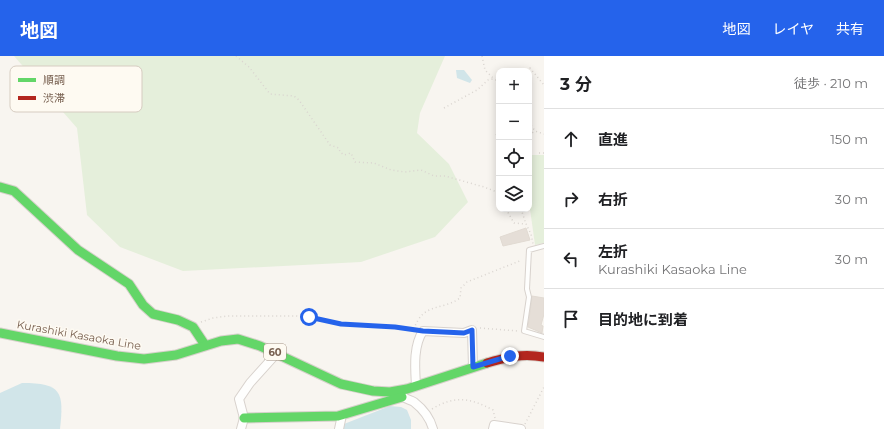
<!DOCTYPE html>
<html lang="ja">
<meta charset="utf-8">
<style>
body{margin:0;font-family:Montserrat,"Noto Sans JP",sans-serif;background:#f6f6f6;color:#202124}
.controls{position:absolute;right:12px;top:12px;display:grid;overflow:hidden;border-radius:8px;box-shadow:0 2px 10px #0003}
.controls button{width:36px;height:36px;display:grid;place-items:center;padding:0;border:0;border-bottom:1px solid #e0e0e0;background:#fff;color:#202124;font:20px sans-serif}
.stop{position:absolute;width:12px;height:12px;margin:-9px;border:3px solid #2563eb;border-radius:50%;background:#fff}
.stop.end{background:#2563eb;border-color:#fff;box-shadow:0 1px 4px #0008}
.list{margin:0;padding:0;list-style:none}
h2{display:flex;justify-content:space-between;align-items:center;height:52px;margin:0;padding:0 16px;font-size:17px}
h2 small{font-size:13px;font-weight:400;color:#757577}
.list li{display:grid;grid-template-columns:26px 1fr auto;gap:12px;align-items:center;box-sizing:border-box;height:60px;padding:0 16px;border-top:1px solid #e0e0e0}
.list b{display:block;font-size:15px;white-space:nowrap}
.list p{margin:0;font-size:13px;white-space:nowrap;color:#757577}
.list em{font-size:13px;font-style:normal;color:#757577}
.icon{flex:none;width:22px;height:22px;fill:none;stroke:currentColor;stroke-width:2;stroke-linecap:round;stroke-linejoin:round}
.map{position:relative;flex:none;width:544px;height:373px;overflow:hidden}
header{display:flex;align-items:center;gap:24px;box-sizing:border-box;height:56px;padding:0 20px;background:#2563eb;color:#fff}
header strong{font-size:19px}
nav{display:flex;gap:22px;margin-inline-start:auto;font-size:14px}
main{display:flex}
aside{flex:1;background:#fff}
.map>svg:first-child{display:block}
.green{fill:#e5efdb}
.water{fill:#d1e5e9}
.building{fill:#e5ded7;stroke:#e1dad2}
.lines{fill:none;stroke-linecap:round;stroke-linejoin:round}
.lane-casing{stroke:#d8d2cd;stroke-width:6}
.street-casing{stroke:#d8d2cd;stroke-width:10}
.fast-casing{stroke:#d6d1ca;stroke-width:11}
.jam-casing{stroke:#d6d1ca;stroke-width:11}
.path{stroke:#dad5d0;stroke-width:1.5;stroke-dasharray:1 3;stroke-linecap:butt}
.lane{stroke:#fefefd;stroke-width:4}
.street{stroke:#fefefd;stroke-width:8}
.fast{stroke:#63d668;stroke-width:9}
.jam{stroke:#b3261e;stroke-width:9}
.route{stroke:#2563eb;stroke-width:5}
.labels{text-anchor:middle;stroke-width:3;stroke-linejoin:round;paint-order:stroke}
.shield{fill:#fefaf2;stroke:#a08e80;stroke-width:1}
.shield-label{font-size:10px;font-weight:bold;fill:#775f4f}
.street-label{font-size:11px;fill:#775f4f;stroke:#fefaf2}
.key{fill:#fefaf2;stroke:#d6ccc1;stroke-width:1}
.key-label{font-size:11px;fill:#775f4f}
</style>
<header>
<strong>地図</strong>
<nav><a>地図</a><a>レイヤ</a><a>共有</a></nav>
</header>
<main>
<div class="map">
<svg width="544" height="373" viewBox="0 0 544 373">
<rect width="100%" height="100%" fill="#f8f5f0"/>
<g class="green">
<polygon points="14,0 445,0 420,57 417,77 449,108 468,146 435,181 361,206 183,215 120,191 87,159 77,72"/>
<polygon points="532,99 544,99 544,187 535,189 529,146 529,100"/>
</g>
<g class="water">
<polygon points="456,14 464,14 472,24 470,27 457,22"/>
<path d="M22 327C62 327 64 336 60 373H0V337Z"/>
<polygon points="390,350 401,351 407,354 411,364 411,373 342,373 344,368"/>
</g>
<g class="building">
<polygon points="526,172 530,184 503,190 500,181"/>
<polygon points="532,240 544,242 544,258 541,269 543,270 542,277 528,271"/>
</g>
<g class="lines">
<defs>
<polyline id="lane" points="544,190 529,194 527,233 529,241 524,275 544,281"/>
<g id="street">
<path d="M416 330C415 312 413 290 423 275L464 277 472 274 473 311"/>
<path d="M400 337C403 343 409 343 414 346 423 353 430 362 433 373"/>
<polyline points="241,373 244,362 239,343 250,327 277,297"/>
<polyline points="339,373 342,359"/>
<polyline points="493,373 494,369 521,373"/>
</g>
<g id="fast">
<polyline points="0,131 14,135 78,194 129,228 143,249 153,258 178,264 193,271 205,289"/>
<polyline points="0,277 117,300 144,303 176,299 221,285 238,283 260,290 341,328 373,335 390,336 407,333 487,307"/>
<polyline points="244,362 338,360 402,341"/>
</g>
<path id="jam" d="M487 307C508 301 522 297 544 301"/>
</defs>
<use href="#lane" class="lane-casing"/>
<use href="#street" class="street-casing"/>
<use href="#fast" class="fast-casing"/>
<use href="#jam" class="jam-casing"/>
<g class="path">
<polyline points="236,0 249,11 270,38 294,40 299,44 330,89 339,92 340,96 344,99 351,97 355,106 374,107 391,114 405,116 421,114 434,120 445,120 484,131 497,136 499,140"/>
<polyline points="482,0 485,14 493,22"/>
<polyline points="527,15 530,12 544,29"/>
<polyline points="444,52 477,34 488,24 493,23 499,25"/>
<polyline points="529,66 535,75 544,78"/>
<polyline points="496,78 499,83"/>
<polyline points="529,79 535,75"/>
<polyline points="539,97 544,97"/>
<polyline points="506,153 514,167 526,168 531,178 533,188"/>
<polyline points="521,153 526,168"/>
<polyline points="201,266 213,262 227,260 296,260 320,262 341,268 415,273"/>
<polyline points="480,272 518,275"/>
<path d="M414 273C423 246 442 255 460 242L461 232 467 226 522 204"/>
<path d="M432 353C455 339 470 342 493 354L495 362"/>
<polyline points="525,368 544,331"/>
</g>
<use href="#lane" class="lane"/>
<use href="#street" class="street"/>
<use href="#fast" class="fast"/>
<use href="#jam" class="jam"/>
</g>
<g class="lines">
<polyline class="route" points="309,261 341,268 395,271 423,275 464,277 472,274 473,311 510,300"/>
</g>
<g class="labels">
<rect class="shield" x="264" y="288" width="22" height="16" rx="3"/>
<g class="shield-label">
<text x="275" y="300">60</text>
</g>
<g class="street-label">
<text transform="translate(79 279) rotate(10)" y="4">Kurashiki Kasaoka Line</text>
</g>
</g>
<rect x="10" y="10" width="132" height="46" rx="6" class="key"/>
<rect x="18" y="22" width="18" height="4" fill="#63d668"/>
<rect x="18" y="40" width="18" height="4" fill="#b3261e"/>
<g class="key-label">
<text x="43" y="28">順調</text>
<text x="43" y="46">渋滞</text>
</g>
</svg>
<div class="controls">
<button>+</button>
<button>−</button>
<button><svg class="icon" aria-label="locate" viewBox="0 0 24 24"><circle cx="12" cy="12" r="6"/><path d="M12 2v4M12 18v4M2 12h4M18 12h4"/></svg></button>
<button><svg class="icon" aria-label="layers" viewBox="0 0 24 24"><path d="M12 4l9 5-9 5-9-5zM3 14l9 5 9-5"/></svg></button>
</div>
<div class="stop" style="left:309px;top:261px"></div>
<div class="stop end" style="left:510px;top:300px"></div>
</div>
<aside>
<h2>3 分<small>徒歩 · 210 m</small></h2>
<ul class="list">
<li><svg class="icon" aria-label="ahead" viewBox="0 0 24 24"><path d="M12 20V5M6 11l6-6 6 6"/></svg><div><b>直進</b></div><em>150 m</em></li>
<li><svg class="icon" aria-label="right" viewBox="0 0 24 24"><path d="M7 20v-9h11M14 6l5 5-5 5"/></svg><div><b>右折</b></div><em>30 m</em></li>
<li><svg class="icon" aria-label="left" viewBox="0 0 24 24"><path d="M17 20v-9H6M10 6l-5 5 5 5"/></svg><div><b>左折</b><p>Kurashiki Kasaoka Line</p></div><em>30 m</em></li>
<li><svg class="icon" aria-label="arrive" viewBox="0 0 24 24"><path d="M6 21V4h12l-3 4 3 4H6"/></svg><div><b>目的地に到着</b></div></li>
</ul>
</aside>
</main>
